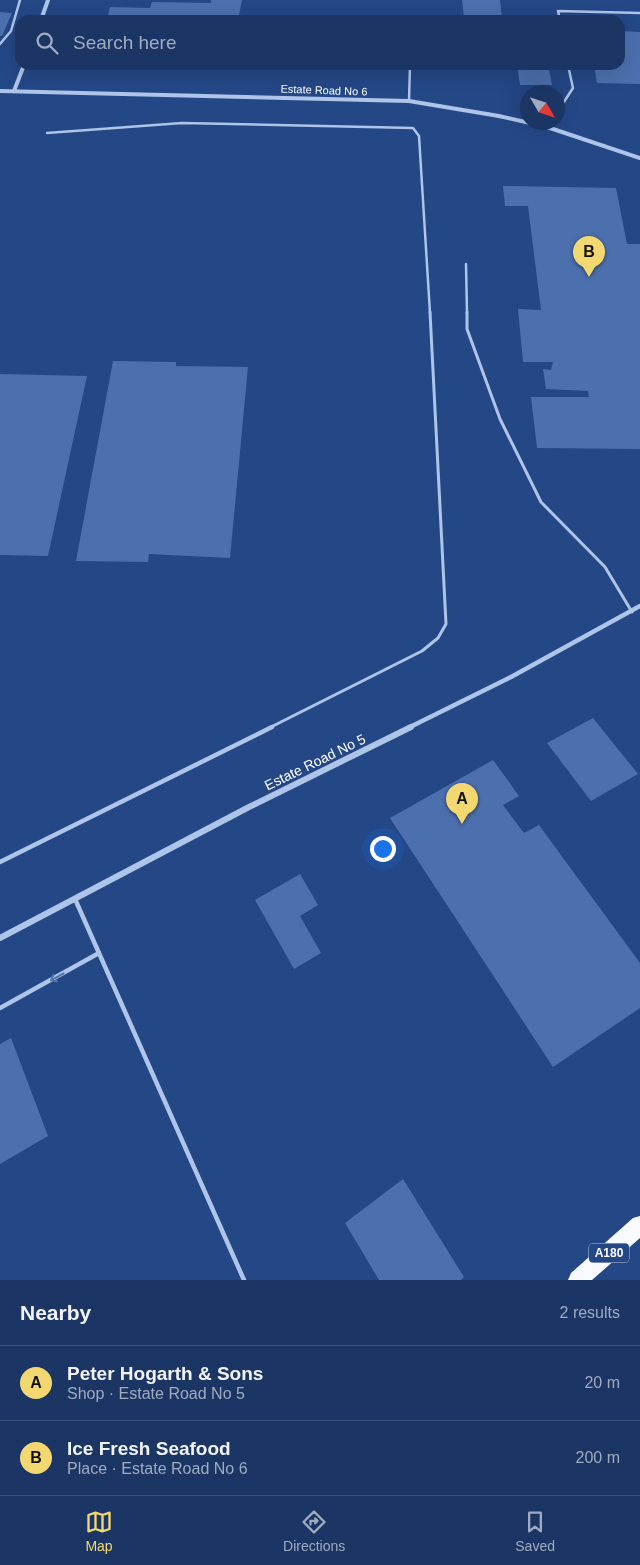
<!DOCTYPE html>
<meta charset="utf-8">
<style>
body{margin:0;font-family:Helvetica,sans-serif;background:#243d6a;color:#f1f3f6}
.compass{position:absolute;left:520px;top:85px;width:45px;height:45px;border-radius:50%;background:#1b3564;box-shadow:0 5px 20px #0002;rotate:129deg}
.you{position:absolute;left:382px;top:848px;width:18px;height:18px;margin:-12px;border:4px solid #fff;border-radius:50%;background:#1a73e8;box-shadow:0 0 0 8px #1a73e833}
.badge{display:grid;place-items:center;width:32px;height:32px;border-radius:50%;background:#f3d872;color:#111;font-size:16px;font-weight:700}
.pin{position:absolute;translate:-50% -41px;filter:drop-shadow(0 1px 2px #0008)}
.pin::after{content:'';position:absolute;top:26px;width:18px;height:15px;background:inherit;clip-path:polygon(0 0,100% 0,50% 100%)}
.list{margin:0;padding:0;list-style:none}
h2{display:flex;justify-content:space-between;align-items:center;height:65px;margin:0;padding:0 20px;font-size:21px}
h2 small{font-size:16px;font-weight:400;color:#a0abbf}
.list li{display:grid;grid-template-columns:32px 1fr auto;gap:15px;align-items:center;box-sizing:border-box;height:75px;padding:0 20px;border-top:1px solid #395078}
.list b{display:block;font-size:19px;white-space:nowrap}
.list p{margin:0;font-size:16px;white-space:nowrap;color:#a0abbf}
.list em{font-size:16px;font-style:normal;color:#a0abbf}
.icon{flex:none;width:28px;height:28px;fill:none;stroke:currentColor;stroke-width:2;stroke-linecap:round;stroke-linejoin:round}
.map{position:relative;flex:none;width:640px;height:1280px;overflow:hidden}
.search{position:absolute;background:#1b3564;box-shadow:0 5px 20px #0002;left:15px;right:15px;top:15px;height:55px;display:flex;align-items:center;gap:12px;box-sizing:border-box;padding:0 18px;border-radius:15px;color:#a0abbf;font-size:19px}
.sheet{height:215px;background:#1b3564}
nav{display:flex;justify-content:space-around;align-items:center;box-sizing:border-box;height:70px;border-top:1px solid #395078;background:#1b3564;font-size:14px;color:#a0abbf}
nav a{display:grid;justify-items:center;gap:2px}
nav .on{color:#f3d872}
.map>svg:first-child{display:block}
.building{fill:#4c70ae}
.lines{fill:none;stroke-linecap:round;stroke-linejoin:round}
.service-far2{stroke:#aec4e9;stroke-width:2.5}
.service-far1{stroke:#aec4e9;stroke-width:3}
.service{stroke:#aec4e9;stroke-width:4.5}
.minor-far2{stroke:#aec4e9;stroke-width:4}
.minor-far1{stroke:#aec4e9;stroke-width:4.5}
.minor{stroke:#aec4e9;stroke-width:6}
.trunk{fill:#f8fafe;fill-rule:evenodd}
.oneway{stroke:#5473a9}
.labels{text-anchor:middle;stroke-width:4;stroke-linejoin:round;paint-order:stroke}
.far-street-label{font-size:11px;fill:#fff;stroke:#244786}
.shield{fill:#244786;stroke:#bdc8db;stroke-width:1}
.shield-label{font-size:12px;font-weight:bold;fill:#fff}
.street-label{font-size:14px;fill:#fff;stroke:#244786}
</style>
<div class="map">
<svg width="640" height="1280" viewBox="0 0 640 1280">
<rect width="100%" height="100%" fill="#244786"/>
<g class="building">
<polygon points="211,0 242,0 238,20 107,20 110,7 150,8 152,2 211,3"/>
<polygon points="462,0 500,0 502,18 464,17"/>
<polygon points="0,12 12,13 2,36 0,36"/>
<polygon points="620,31 640,32 640,84 597,83 594,65 620,65"/>
<polygon points="517,65 548,65 552,85 520,85"/>
<polygon points="503,186 616,188 627,244 640,244 640,449 537,448 531,397 589,397 588,391 546,389 543,369 551,370 553,362 523,362 518,309 541,310 528,206 505,206"/>
<polygon points="113,361 176,362 176,366 248,367 230,558 149,554 148,562 76,561"/>
<polygon points="0,374 87,376 48,556 0,555"/>
<polygon points="593,718 638,774 591,801 547,743"/>
<polygon points="493,760 519,796 503,805 524,833 539,825 640,963 640,1008 553,1067 390,818"/>
<polygon points="300,874 318,905 300,916 321,953 294,969 255,900"/>
<polygon points="11,1038 48,1136 0,1164 0,1044"/>
<polygon points="403,1179 464,1277 461,1280 379,1280 345,1223"/>
</g>
<g class="lines">
<g class="service-far2">
<polyline points="560,20 558,11 640,13"/>
<polyline points="0,44 11,31 20,0"/>
<polyline points="409,101 410,65"/>
<polyline points="558,111 573,88 568,65"/>
<polyline points="547,127 550,122"/>
<polyline points="47,133 182,123 413,128 419,136 430,313"/>
<polyline points="466,264 467,313"/>
</g>
<g class="service-far1">
<polyline points="467,312 467,329 500,419 541,502 605,567 632,612"/>
<polyline points="269,728 422,651 438,638 446,624 430,312"/>
</g>
<g class="service">
<polyline points="0,862 272,727"/>
<polyline points="75,899 244,1280"/>
<polyline points="0,1008 99,953"/>
</g>
<g class="minor-far2">
<polyline points="41,20 48,0"/>
<polyline points="0,91 409,101 499,116 547,127 640,158"/>
<polyline points="14,91 24,65"/>
</g>
<polyline class="minor-far1" points="408,728 511,677 640,606"/>
<polyline class="minor" points="0,938 249,807 411,727"/>
<polygon class="trunk" points="640,1216 640,1238 592,1280 568,1280 571,1273 633,1218"/>
</g>
<defs><path id="oneway-shaft" d="M-6 0H5M1.5-3L5.5 0L1.5 3" fill="none" stroke-width="1.6" stroke-linecap="round" stroke-linejoin="round" transform="scale(1.25)"/></defs>
<use class="oneway" href="#oneway-shaft" transform="translate(57 977) rotate(151)"/>
<g class="labels">
<g class="far-street-label">
<text transform="translate(324 90) rotate(2)" y="4">Estate Road No 6</text>
</g>
<rect class="shield" x="589" y="1243.5" width="40" height="19" rx="4"/>
<g class="shield-label">
<text x="609" y="1257">A180</text>
</g>
<g class="street-label">
<text transform="translate(315 762) rotate(-26)" y="5">Estate Road No 5</text>
</g>
</g>
</svg>
<svg class="compass" viewBox="-18 -18 36 36"><path d="M0-13l5 13h-10z" fill="#e53935"/><path d="M0 13l5-13h-10z" fill="#a0abbf"/></svg>
<div class="you"></div>
<div class="pin badge" style="left:462px;top:824px">A</div>
<div class="pin badge" style="left:589px;top:277px">B</div>
<div class="search"><svg class="icon" aria-label="search" viewBox="0 0 24 24"><circle cx="10" cy="10" r="6"/><path d="M15 15l6 6"/></svg>Search here</div>
</div>
<section class="sheet">
<h2>Nearby<small>2 results</small></h2>
<ul class="list">
<li><span class="badge">A</span><div><b>Peter Hogarth &amp; Sons</b><p>Shop · Estate Road No 5</p></div><em>20 m</em></li>
<li><span class="badge">B</span><div><b>Ice Fresh Seafood</b><p>Place · Estate Road No 6</p></div><em>200 m</em></li>
</ul>
</section>
<nav>
<a class="on"><svg class="icon" aria-label="map" viewBox="0 0 24 24"><path d="M3 6l6-2 6 2 6-2v14l-6 2-6-2-6 2zM9 4v14M15 6v14"/></svg>Map</a>
<a><svg class="icon" aria-label="directions" viewBox="0 0 24 24"><path d="M12 3l9 9-9 9-9-9zM9 14v-3h6M13 9l2 2-2 2"/></svg>Directions</a>
<a><svg class="icon" aria-label="saved" viewBox="0 0 24 24"><path d="M7 4h10v16l-5-4-5 4z"/></svg>Saved</a>
</nav>
